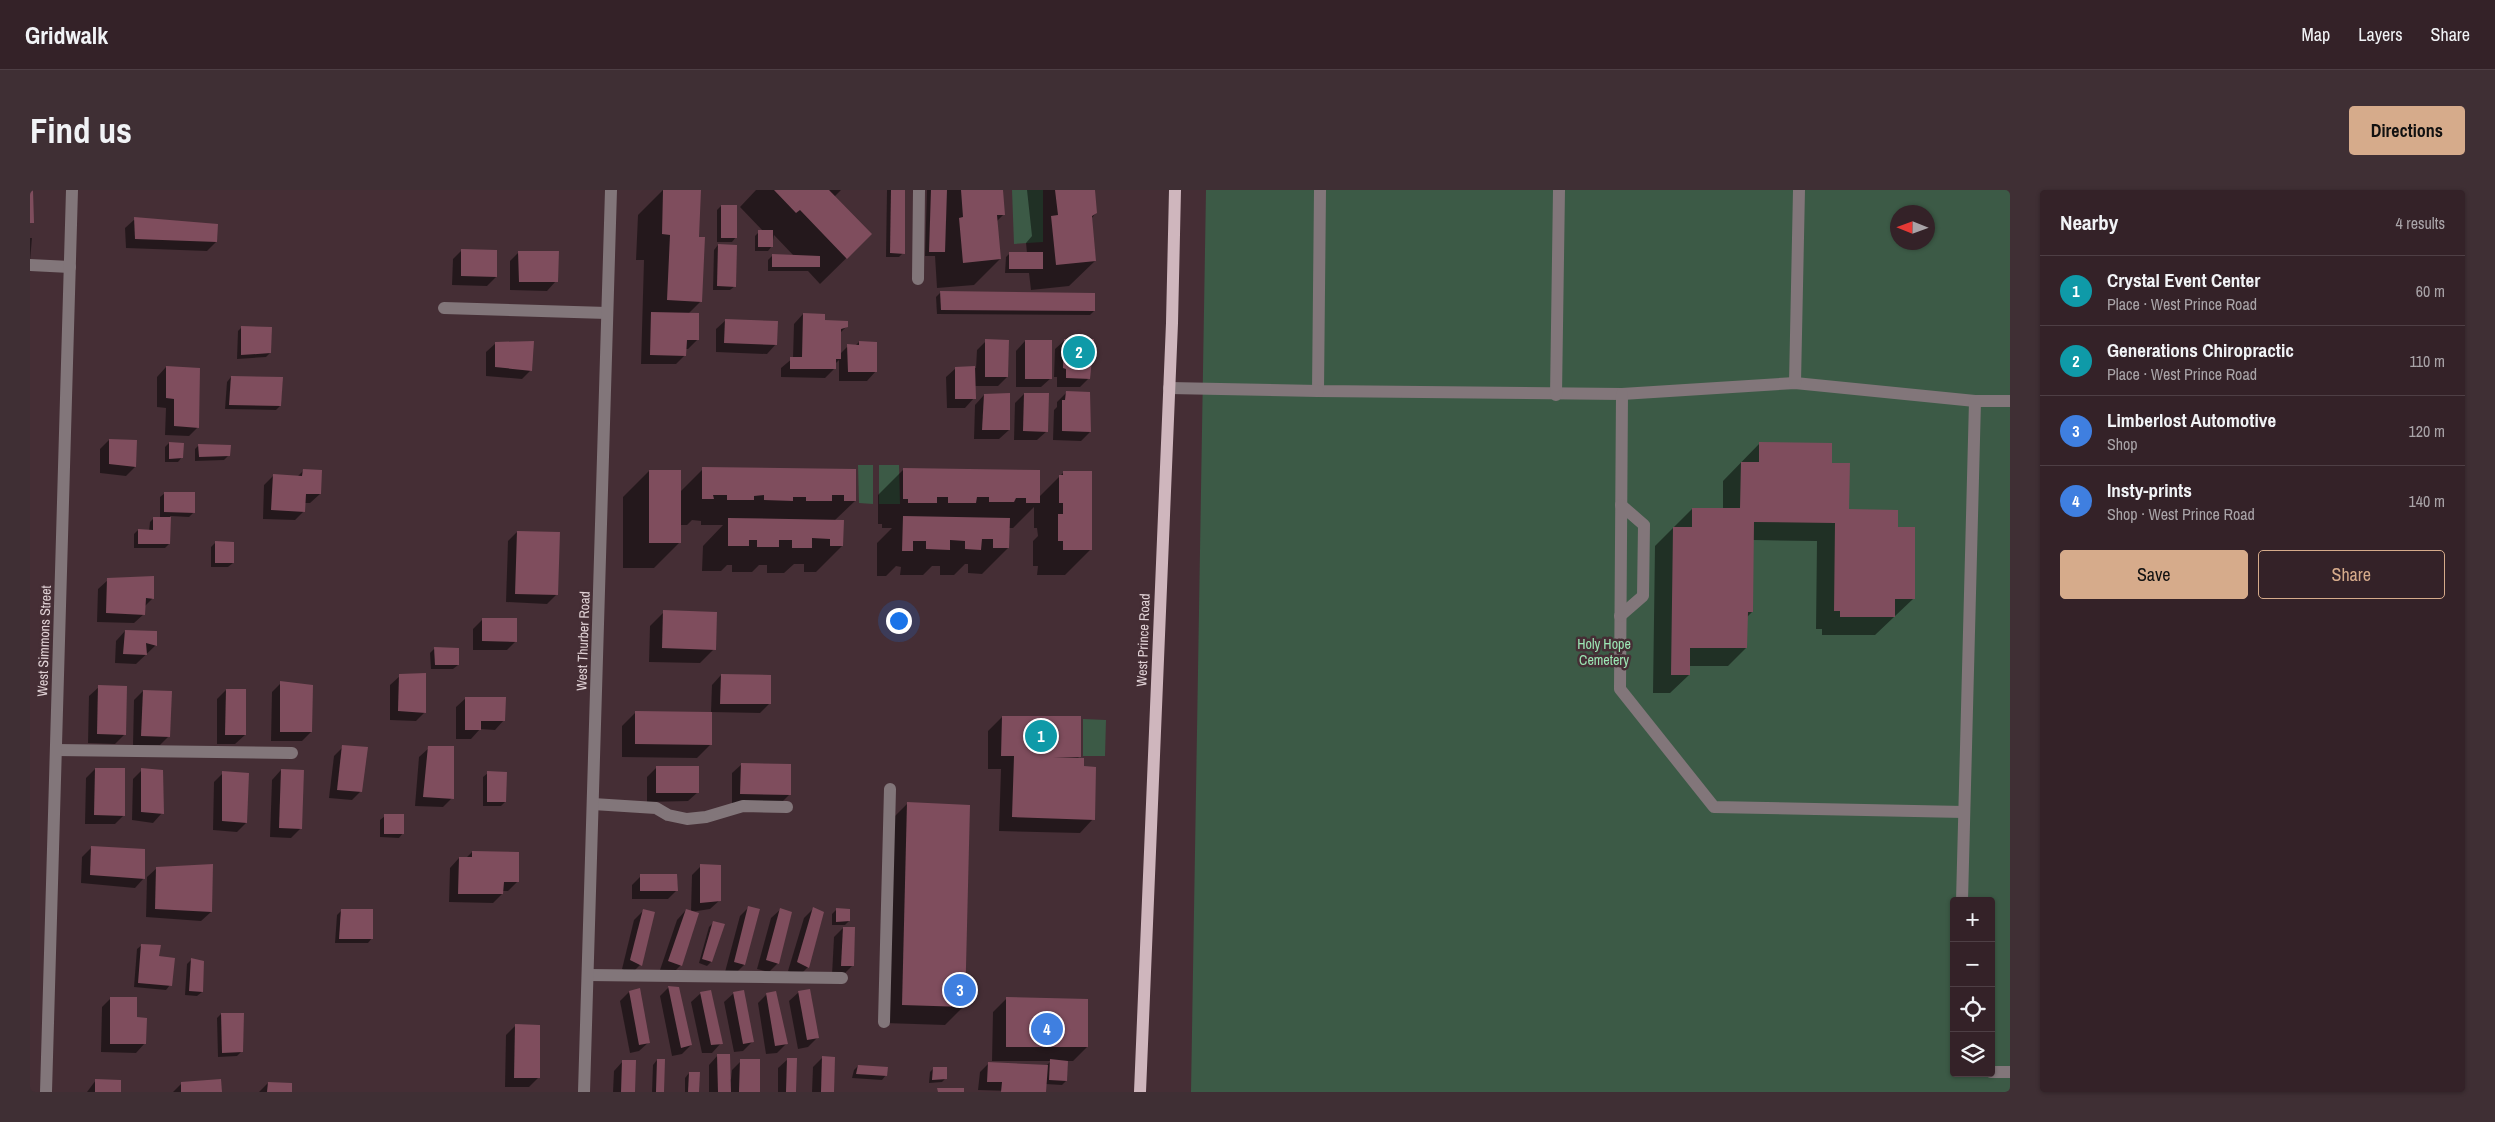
<!DOCTYPE html>
<meta charset="utf-8">
<style>
body{margin:0;font-family:"Archivo Narrow",sans-serif;background:#3f2f34;color:#f1f3f6}
.controls{position:absolute;right:15px;bottom:15px;display:grid;overflow:hidden;border-radius:5px;box-shadow:0 1px 4px #0004}
.controls button{width:45px;height:45px;display:grid;place-items:center;padding:0;border:0;border-bottom:1px solid #4e3f45;background:#342228;color:#f1f3f6;font:25px sans-serif}
.compass{position:absolute;left:1860px;top:15px;width:45px;height:45px;border-radius:50%;background:#342228;box-shadow:0 1px 4px #0004;rotate:271deg}
.you{position:absolute;left:868px;top:430px;width:18px;height:18px;margin:-12px;border:4px solid #fff;border-radius:50%;background:#1a73e8;box-shadow:0 0 0 8px #1a73e833}
.badge{display:grid;place-items:center;width:32px;height:32px;border-radius:50%;background:#d6ab8b;color:#fff;font-size:16px;font-weight:700}
.pin{position:absolute;translate:-50% -50%;border:2px solid #fff;box-shadow:0 1px 5px #0006}
.list{margin:0;padding:0;list-style:none}
h2{display:flex;justify-content:space-between;align-items:center;height:65px;margin:0;padding:0 20px;font-size:21px}
h2 small{font-size:16px;font-weight:400;color:#a9a4a8}
.list li{display:grid;grid-template-columns:32px 1fr auto;gap:15px;align-items:center;box-sizing:border-box;height:70px;padding:0 20px;border-top:1px solid #4e3f45}
.list b{display:block;font-size:19px;white-space:nowrap}
.list p{margin:0;font-size:16px;white-space:nowrap;color:#a9a4a8}
.list em{font-size:16px;font-style:normal;color:#a9a4a8}
.actions{display:flex;gap:10px;padding:15px 20px}
.actions a{flex:1;padding:11px 0;border:1px solid #d6ab8b;border-radius:5px;text-align:center;font-size:18px;color:#d6ab8b}
.actions .main{background:#d6ab8b;color:#111}
.icon{flex:none;width:28px;height:28px;fill:none;stroke:currentColor;stroke-width:2;stroke-linecap:round;stroke-linejoin:round}
.map{position:relative;flex:none;width:1980px;height:902px;overflow:hidden;border-radius:5px}
header{display:flex;align-items:center;gap:30px;box-sizing:border-box;height:70px;padding:0 25px;background:#342228;border-bottom:1px solid #4e3f45}
header strong{font-size:24px}
nav{display:flex;gap:28px;margin-inline-start:auto;font-size:18px}
.intro{display:flex;align-items:center;justify-content:space-between;box-sizing:border-box;height:120px;padding:0 30px}
h1{margin:0;font-size:35px}
.button{padding:12px 22px;border-radius:5px;background:#d6ab8b;color:#111;font-size:18px;font-weight:700}
main{display:flex;gap:30px;padding:0 30px}
aside{flex:1;background:#342228;border-radius:5px;box-shadow:0 1px 4px #0004}
.map>svg:first-child{display:block}
.green{fill:#3c5a46;fill-rule:evenodd}
.shadow{fill:#0007}
.building{fill:#7f4d5d}
.lines{fill:none;stroke-linecap:round;stroke-linejoin:round}
.minor{stroke:#82767a;stroke-width:12}
.major{stroke:#cfb6bd;stroke-width:12}
.labels{text-anchor:middle;stroke-width:5;stroke-linejoin:round;paint-order:stroke}
.street-label{font-size:14px;fill:#dfd0d4;stroke:#452e35}
.park-label{font-size:14px;fill:#9ce6b4;stroke:#452e35}
</style>
<header>
<strong>Gridwalk</strong>
<nav><a>Map</a><a>Layers</a><a>Share</a></nav>
</header>
<div class="intro"><h1>Find us</h1><a class="button">Directions</a></div>
<main>
<div class="map">
<svg width="1980" height="902" viewBox="0 0 1980 902">
<rect width="100%" height="100%" fill="#452e35"/>
<g class="green">
<polygon points="982,0 1013,0 1013,52 984,54"/>
<path d="M1176 0H1980V902H1161ZM1868 22H1898V52H1868ZM1924 711H1961V883H1924Z"/>
<polygon points="828,275 843,275 843,314 829,313"/>
<polygon points="849,275 869,275 870,314 849,314"/>
<polygon points="1053,529 1076,530 1075,566 1053,566"/>
</g>
<g class="shadow">
<polygon points="633,0 657,0 668,48 671,111 658,124 668,149 658,159 655,159 655,165 646,174 611,174 614,70 606,70 608,25"/>
<polygon points="726,0 811,0 804,7 841,44 790,94 778,81 738,81 738,70 742,66 764,66 744,45 742,56 738,61 725,61 725,46 729,42 733,41 710,17"/>
<polygon points="857,0 874,0 873,63 869,67 856,67"/>
<polygon points="897,0 971,0 974,24 967,31 970,69 944,95 907,98 905,66 895,66"/>
<polygon points="997,0 1064,0 1066,23 1061,29 1065,71 1039,96 1001,100 999,83 975,83 976,67 980,63 997,63 996,53 1002,46"/>
<polygon points="691,16 706,47 702,52 687,52 687,20"/>
<polygon points="105,29 186,52 177,61 96,58 95,38"/>
<polygon points="0,48 2,48 0,71"/>
<polygon points="688,55 705,96 700,100 683,100 684,60"/>
<polygon points="432,60 466,87 457,96 422,95 423,69"/>
<polygon points="489,62 526,91 517,101 480,100 480,71"/>
<polygon points="911,102 1064,121 1060,125 907,124 906,107"/>
<polygon points="773,124 817,136 810,143 810,164 818,156 825,156 829,152 846,181 837,191 809,191 809,170 805,174 804,179 795,188 751,187 751,178 763,168 764,134"/>
<polygon points="696,130 746,154 737,164 686,162 686,139"/>
<polygon points="212,137 240,163 236,167 207,169 208,141"/>
<polygon points="1035,150 1059,188 1050,197 1027,197 1027,187 1024,187 1025,159"/>
<polygon points="956,151 977,187 968,196 944,196 944,208 935,218 917,218 916,187 926,178 946,178 947,160"/>
<polygon points="995,151 1021,188 1011,197 986,197 986,161"/>
<polygon points="466,153 501,180 492,189 456,186 456,162"/>
<polygon points="136,177 168,237 159,246 135,245 136,218 127,217 127,187"/>
<polygon points="201,187 250,216 246,220 195,219 197,192"/>
<polygon points="1036,203 1060,242 1051,251 1023,250 1024,220 1027,217 1027,212"/>
<polygon points="994,204 1017,241 1007,250 984,250 985,213"/>
<polygon points="954,205 979,240 969,249 944,249 945,215"/>
<polygon points="79,250 105,277 96,286 70,283 70,259"/>
<polygon points="139,253 152,267 148,272 135,272 135,257"/>
<polygon points="1730,253 1801,274 1818,320 1867,339 1883,409 1845,445 1792,445 1792,439 1786,439 1787,351 1723,350 1722,422 1716,428 1716,458 1698,476 1659,476 1659,485 1640,503 1623,503 1625,356 1662,319 1693,319 1693,291"/>
<polygon points="169,255 198,266 194,270 165,271 165,259"/>
<polygon points="673,279 825,280 825,311 804,331 812,356 786,382 774,382 774,374 764,374 754,383 737,383 737,375 729,375 722,382 702,382 702,375 697,375 691,381 672,381 673,356 693,335 671,335 671,331 662,330 657,335 650,335 650,352 624,378 593,378 593,307 619,281 650,302"/>
<polygon points="874,279 1009,307 1034,282 1061,359 1035,385 1007,385 1008,376 1003,376 1003,351 1008,346 1007,338 1004,338 1004,317 983,338 978,338 978,358 952,384 938,383 938,374 935,374 924,385 910,385 910,376 902,376 893,385 870,385 871,377 866,376 856,386 847,386 847,353 862,338 852,338 852,334 848,334 848,305"/>
<polygon points="273,281 290,304 280,313 274,313 274,321 265,330 233,329 234,295 243,286 267,287"/>
<polygon points="135,303 164,322 159,327 140,326 139,354 135,358 104,358 104,344 108,340 119,341 120,332 124,328 130,328 130,307"/>
<polygon points="487,342 527,404 517,414 476,412 478,351"/>
<polygon points="185,353 203,373 198,377 181,377 181,357"/>
<polygon points="123,388 122,409 114,417 114,424 104,433 67,432 68,399 78,390"/>
<polygon points="634,422 684,459 670,473 619,472 620,436"/>
<polygon points="452,430 486,451 477,460 443,460 443,439"/>
<polygon points="95,441 126,455 106,474 85,473 86,451"/>
<polygon points="404,459 428,475 423,479 401,479 400,463"/>
<polygon points="691,485 739,514 730,523 681,522 682,495"/>
<polygon points="370,486 395,522 386,531 360,530 360,495"/>
<polygon points="251,493 281,542 272,551 241,551 242,502"/>
<polygon points="69,497 95,544 85,554 58,553 59,506"/>
<polygon points="196,500 215,545 205,554 187,554 187,509"/>
<polygon points="113,501 139,546 130,555 103,555 104,510"/>
<polygon points="436,508 474,530 465,540 450,539 441,549 426,549 426,517"/>
<polygon points="606,522 681,554 667,568 592,567 592,536"/>
<polygon points="972,527 1050,566 1047,569 1063,629 1050,643 969,641 971,579 958,579 958,541"/>
<polygon points="313,557 331,601 322,610 299,608 304,566"/>
<polygon points="399,558 422,608 413,617 385,616 389,567"/>
<polygon points="712,574 760,604 751,613 702,613 702,583"/>
<polygon points="626,578 668,602 658,611 617,612 617,587"/>
<polygon points="65,579 94,625 85,634 55,634 56,588"/>
<polygon points="112,580 132,623 123,633 102,630 103,589"/>
<polygon points="251,580 271,638 261,648 240,647 242,590"/>
<polygon points="193,583 216,633 207,642 183,640 184,592"/>
<polygon points="458,583 475,612 471,616 453,616 453,587"/>
<polygon points="878,613 934,816 915,835 854,833 859,632"/>
<polygon points="355,626 373,643 369,648 350,647 350,630"/>
<polygon points="61,658 114,688 105,698 51,693 52,667"/>
<polygon points="442,662 487,692 478,701 472,701 472,704 463,713 419,712 420,678 429,668 436,668"/>
<polygon points="671,676 690,710 680,719 661,722 662,685"/>
<polygon points="127,678 181,722 171,731 116,727 117,687"/>
<polygon points="611,686 647,700 638,709 602,709 602,695"/>
<polygon points="719,717 714,775 705,784 695,782 710,726"/>
<polygon points="751,719 748,773 739,782 727,779 741,728"/>
<polygon points="783,719 792,722 778,777 769,786 758,781 774,728"/>
<polygon points="807,719 819,731 815,735 802,735 802,724"/>
<polygon points="312,720 342,748 338,753 305,753 307,725"/>
<polygon points="614,720 610,775 601,784 592,779 604,730"/>
<polygon points="656,720 651,775 642,784 630,780 647,730"/>
<polygon points="683,733 681,772 677,776 669,773 679,737"/>
<polygon points="813,738 823,775 814,784 802,785 804,747"/>
<polygon points="112,755 127,767 140,795 136,800 104,797 107,759"/>
<polygon points="161,770 172,802 167,806 155,805 157,774"/>
<polygon points="639,797 661,855 652,864 642,866 630,806"/>
<polygon points="599,802 619,852 609,861 600,863 590,811"/>
<polygon points="769,802 787,848 778,857 768,859 759,811"/>
<polygon points="671,803 691,853 682,863 672,863 661,812"/>
<polygon points="704,803 722,852 713,861 704,862 694,812"/>
<polygon points="737,804 756,854 747,863 736,864 728,813"/>
<polygon points="81,808 106,829 115,853 106,863 71,862 72,817"/>
<polygon points="977,808 1057,857 1043,871 1037,871 1036,891 1032,895 1015,894 1015,902 948,900 950,882 959,873 1016,876 1021,871 962,871 963,822"/>
<polygon points="191,824 211,862 207,866 188,867 187,828"/>
<polygon points="485,836 508,888 499,897 475,897 476,845"/>
<polygon points="688,865 699,889 701,889 702,880 711,871 728,902 679,902 679,875"/>
<polygon points="793,867 802,902 782,902 783,877"/>
<polygon points="758,869 765,902 748,902 748,878"/>
<polygon points="627,870 633,902 622,902 623,875"/>
<polygon points="593,871 604,902 583,902 584,881"/>
<polygon points="828,876 856,885 852,890 822,888 824,880"/>
<polygon points="904,878 916,888 912,892 899,893 900,882"/>
<polygon points="659,883 668,902 655,902 655,888"/>
<polygon points="66,890 89,902 57,902"/>
<polygon points="152,893 191,902 143,902"/>
<polygon points="238,893 261,902 229,902"/>
</g>
<g class="building">
<polygon points="0,0 3,0 4,33 0,33"/>
<polygon points="633,0 671,0 669,47 675,47 672,112 637,110 640,45 632,44"/>
<polygon points="744,0 799,0 842,44 817,69 770,20 766,23"/>
<polygon points="861,0 875,0 875,64 860,63"/>
<polygon points="901,0 917,0 915,62 899,62"/>
<polygon points="931,0 973,0 975,25 967,25 971,69 933,73 929,28 933,27"/>
<polygon points="1025,0 1065,0 1067,23 1062,26 1066,71 1026,75 1021,26 1028,25"/>
<rect x="691" y="15" width="16" height="33"/>
<polygon points="104,27 188,34 187,52 105,49"/>
<rect x="728" y="40" width="15" height="17"/>
<polygon points="688,54 707,55 706,97 687,96"/>
<polygon points="431,59 467,60 467,87 431,86"/>
<polygon points="488,61 529,61 528,92 489,92"/>
<rect x="979" y="62" width="34" height="17"/>
<polygon points="742,64 790,66 790,77 742,77"/>
<polygon points="910,101 1065,103 1065,121 911,120"/>
<polygon points="621,122 669,123 669,150 657,150 656,166 620,165"/>
<polygon points="773,123 795,124 795,130 818,131 818,137 811,139 811,169 806,169 806,179 760,179 760,167 772,167"/>
<polygon points="695,129 748,131 747,155 694,153"/>
<polygon points="211,136 242,137 241,163 211,165"/>
<polygon points="955,149 979,150 978,187 955,187"/>
<polygon points="1034,149 1064,149 1060,189 1036,188 1036,179 1033,178"/>
<rect x="995" y="150" width="27" height="39"/>
<polygon points="504,151 502,181 465,177 465,152"/>
<polygon points="829,151 847,152 847,182 818,182 817,154 829,155"/>
<polygon points="136,176 170,178 169,238 144,236 144,209 136,208"/>
<polygon points="945,176 946,209 925,209 925,177"/>
<polygon points="201,186 253,187 251,216 199,215"/>
<polygon points="1036,201 1060,202 1061,242 1032,241 1032,210 1035,210"/>
<polygon points="980,203 980,240 952,240 954,204"/>
<polygon points="994,203 1019,203 1018,242 993,241"/>
<polygon points="79,249 107,250 106,277 79,274"/>
<polygon points="139,252 154,253 153,268 139,269"/>
<polygon points="1729,252 1802,253 1802,273 1820,273 1819,319 1868,320 1868,337 1885,337 1885,409 1865,409 1865,427 1810,427 1810,421 1804,421 1805,333 1724,332 1723,422 1718,422 1717,458 1660,458 1660,485 1641,485 1643,337 1662,337 1662,318 1710,318 1711,272 1729,272"/>
<polygon points="168,254 201,255 200,266 169,267"/>
<polygon points="672,277 826,279 826,311 814,311 814,305 802,305 802,311 776,311 776,307 763,307 763,311 734,310 734,305 724,306 724,310 697,310 697,305 683,305 684,309 672,309"/>
<polygon points="873,278 1010,280 1010,313 996,313 996,308 986,308 984,312 959,312 959,307 947,307 946,313 918,313 918,307 907,307 907,313 878,313 878,309 873,309"/>
<polygon points="273,279 292,280 291,304 276,304 275,322 241,320 243,284 272,286"/>
<rect x="619" y="280" width="32" height="73"/>
<polygon points="1033,281 1062,281 1062,360 1033,360 1033,351 1028,351 1028,324 1033,324 1033,313 1029,313 1029,285 1033,285"/>
<polygon points="134,302 165,302 165,323 134,322"/>
<polygon points="873,326 980,328 979,358 963,358 963,349 952,349 951,360 935,359 935,351 920,350 920,360 896,359 896,351 883,351 883,361 872,361"/>
<polygon points="123,327 141,327 140,354 108,354 108,339 123,340"/>
<polygon points="698,328 814,330 813,356 800,356 800,349 782,348 782,358 762,358 762,350 749,350 749,357 727,357 727,350 719,350 719,356 698,356"/>
<polygon points="487,341 530,342 528,405 485,404"/>
<polygon points="185,351 204,352 204,373 185,373"/>
<polygon points="124,386 124,409 116,408 115,425 76,423 77,388"/>
<polygon points="633,420 687,422 686,460 632,458"/>
<polygon points="452,428 487,428 487,452 452,451"/>
<polygon points="95,440 127,441 127,456 116,453 117,465 93,464"/>
<polygon points="404,457 429,458 429,475 405,475"/>
<polygon points="396,483 396,523 368,521 369,484"/>
<polygon points="691,484 741,485 741,514 690,514"/>
<polygon points="250,491 283,495 282,542 250,542"/>
<polygon points="68,495 97,496 96,545 67,544"/>
<polygon points="196,499 216,499 216,545 195,545"/>
<polygon points="113,500 142,501 140,547 111,546"/>
<polygon points="435,507 476,507 475,531 451,531 451,540 435,540"/>
<polygon points="605,521 682,522 682,555 605,554"/>
<polygon points="972,526 1051,526 1051,567 1023,567 1054,568 1054,576 1066,577 1065,630 982,627 984,566 971,566"/>
<polygon points="312,555 338,557 332,602 307,600"/>
<polygon points="398,556 424,556 424,609 393,607"/>
<polygon points="711,573 761,574 761,605 710,604"/>
<rect x="626" y="576" width="43" height="27"/>
<polygon points="65,578 95,578 95,626 64,625"/>
<polygon points="111,578 133,580 134,624 111,622"/>
<polygon points="251,579 274,580 272,639 249,638"/>
<polygon points="192,581 219,583 217,633 192,631"/>
<polygon points="457,581 477,582 476,612 457,612"/>
<polygon points="877,612 940,615 935,817 872,815"/>
<rect x="354" y="624" width="20" height="20"/>
<polygon points="61,656 115,659 115,689 60,685"/>
<polygon points="442,661 489,662 489,692 474,692 473,704 428,704 429,667 442,667"/>
<polygon points="183,674 182,722 125,719 126,677"/>
<polygon points="670,674 691,675 691,711 670,713"/>
<polygon points="610,684 647,684 648,701 610,701"/>
<polygon points="718,716 730,719 715,775 704,772"/>
<polygon points="783,717 794,722 779,778 767,772"/>
<polygon points="750,718 762,722 749,774 736,770"/>
<polygon points="806,718 820,719 820,731 806,732"/>
<polygon points="311,719 343,719 343,749 309,749"/>
<polygon points="613,719 625,722 612,776 600,770"/>
<polygon points="656,719 669,723 652,776 638,771"/>
<polygon points="683,731 695,734 682,772 672,769"/>
<polygon points="813,737 825,737 824,776 811,776"/>
<polygon points="111,754 131,755 129,766 145,768 142,796 108,793"/>
<polygon points="161,768 174,771 173,802 159,801"/>
<polygon points="638,796 649,797 662,855 651,858"/>
<polygon points="610,798 620,853 609,855 599,801"/>
<polygon points="780,799 789,848 777,850 768,801"/>
<polygon points="681,800 693,854 681,855 670,802"/>
<polygon points="714,800 724,852 713,854 703,802"/>
<polygon points="746,801 758,854 745,856 736,803"/>
<polygon points="80,807 107,807 107,827 117,828 116,854 80,854"/>
<polygon points="976,807 1058,809 1058,857 976,857"/>
<polygon points="191,823 214,823 213,862 192,863"/>
<polygon points="485,834 510,835 510,888 484,888"/>
<polygon points="687,864 700,864 701,902 688,902"/>
<polygon points="792,866 805,867 804,902 791,902"/>
<polygon points="757,868 767,868 766,902 756,902"/>
<polygon points="627,869 635,869 634,902 626,902"/>
<polygon points="710,869 730,869 730,902 709,902"/>
<polygon points="1020,869 1038,871 1037,891 1019,890"/>
<polygon points="592,870 606,870 605,902 591,902"/>
<polygon points="958,872 1018,875 1016,902 971,902 972,892 957,892"/>
<polygon points="828,875 858,877 857,886 826,884"/>
<polygon points="903,877 917,877 917,889 902,890"/>
<polygon points="659,882 670,882 669,902 658,902"/>
<polygon points="65,889 91,890 91,902 65,902"/>
<polygon points="191,889 192,902 151,902 151,892"/>
<polygon points="238,892 262,893 262,902 237,902"/>
<polygon points="907,898 934,898 934,902 908,902"/>
</g>
<g class="lines">
<g class="minor">
<polyline points="1290,0 1288,201 1592,204 1765,193 1945,211 1980,211"/>
<polyline points="0,75 40,77"/>
<polyline points="888,89 889,0"/>
<polyline points="414,118 577,123"/>
<polyline points="1765,193 1769,0"/>
<polyline points="1139,198 1288,201"/>
<polyline points="1592,204 1590,499 1684,617 1934,622"/>
<polyline points="1526,205 1529,0"/>
<polyline points="1590,426 1613,406 1614,335 1591,315"/>
<polyline points="26,560 262,563"/>
<polyline points="563,614 626,618 638,625 657,629 676,627 713,616 757,617"/>
<polyline points="1932,711 1945,211"/>
<polyline points="558,785 812,788"/>
<polyline points="854,832 860,599"/>
<polyline points="1961,882 1980,882"/>
<polyline points="16,902 42,0"/>
<polyline points="554,902 581,0"/>
</g>
<polyline class="major" points="1110,902 1142,133 1145,0"/>
</g>
<g class="labels">
<g class="street-label">
<text transform="translate(1113 450) rotate(-88)" y="5">West Prince Road</text>
<text transform="translate(14 451) rotate(-88)" y="5">West Simmons Street</text>
<text transform="translate(553 451) rotate(-88)" y="5">West Thurber Road</text>
</g>
<g class="park-label">
<text x="1574" y="459">Holy Hope<tspan x="1574" dy="16">Cemetery</tspan></text>
</g>
</g>
</svg>
<div class="controls">
<button>+</button>
<button>−</button>
<button><svg class="icon" aria-label="locate" viewBox="0 0 24 24"><circle cx="12" cy="12" r="6"/><path d="M12 2v4M12 18v4M2 12h4M18 12h4"/></svg></button>
<button><svg class="icon" aria-label="layers" viewBox="0 0 24 24"><path d="M12 4l9 5-9 5-9-5zM3 14l9 5 9-5"/></svg></button>
</div>
<svg class="compass" viewBox="-18 -18 36 36"><path d="M0-13l5 13h-10z" fill="#e53935"/><path d="M0 13l5-13h-10z" fill="#a9a4a8"/></svg>
<div class="you"></div>
<div class="pin badge" style="left:1011px;top:546px;background:#0f9aa8">1</div>
<div class="pin badge" style="left:1049px;top:162px;background:#0f9aa8">2</div>
<div class="pin badge" style="left:930px;top:800px;background:#3f7fe0">3</div>
<div class="pin badge" style="left:1017px;top:839px;background:#3f7fe0">4</div>
</div>
<aside>
<h2>Nearby<small>4 results</small></h2>
<ul class="list">
<li><span class="badge" style="background:#0f9aa8">1</span><div><b>Crystal Event Center</b><p>Place · West Prince Road</p></div><em>60 m</em></li>
<li><span class="badge" style="background:#0f9aa8">2</span><div><b>Generations Chiropractic</b><p>Place · West Prince Road</p></div><em>110 m</em></li>
<li><span class="badge" style="background:#3f7fe0">3</span><div><b>Limberlost Automotive</b><p>Shop</p></div><em>120 m</em></li>
<li><span class="badge" style="background:#3f7fe0">4</span><div><b>Insty-prints</b><p>Shop · West Prince Road</p></div><em>140 m</em></li>
</ul>
<div class="actions"><a class="main">Save</a><a>Share</a></div>
</aside>
</main>
